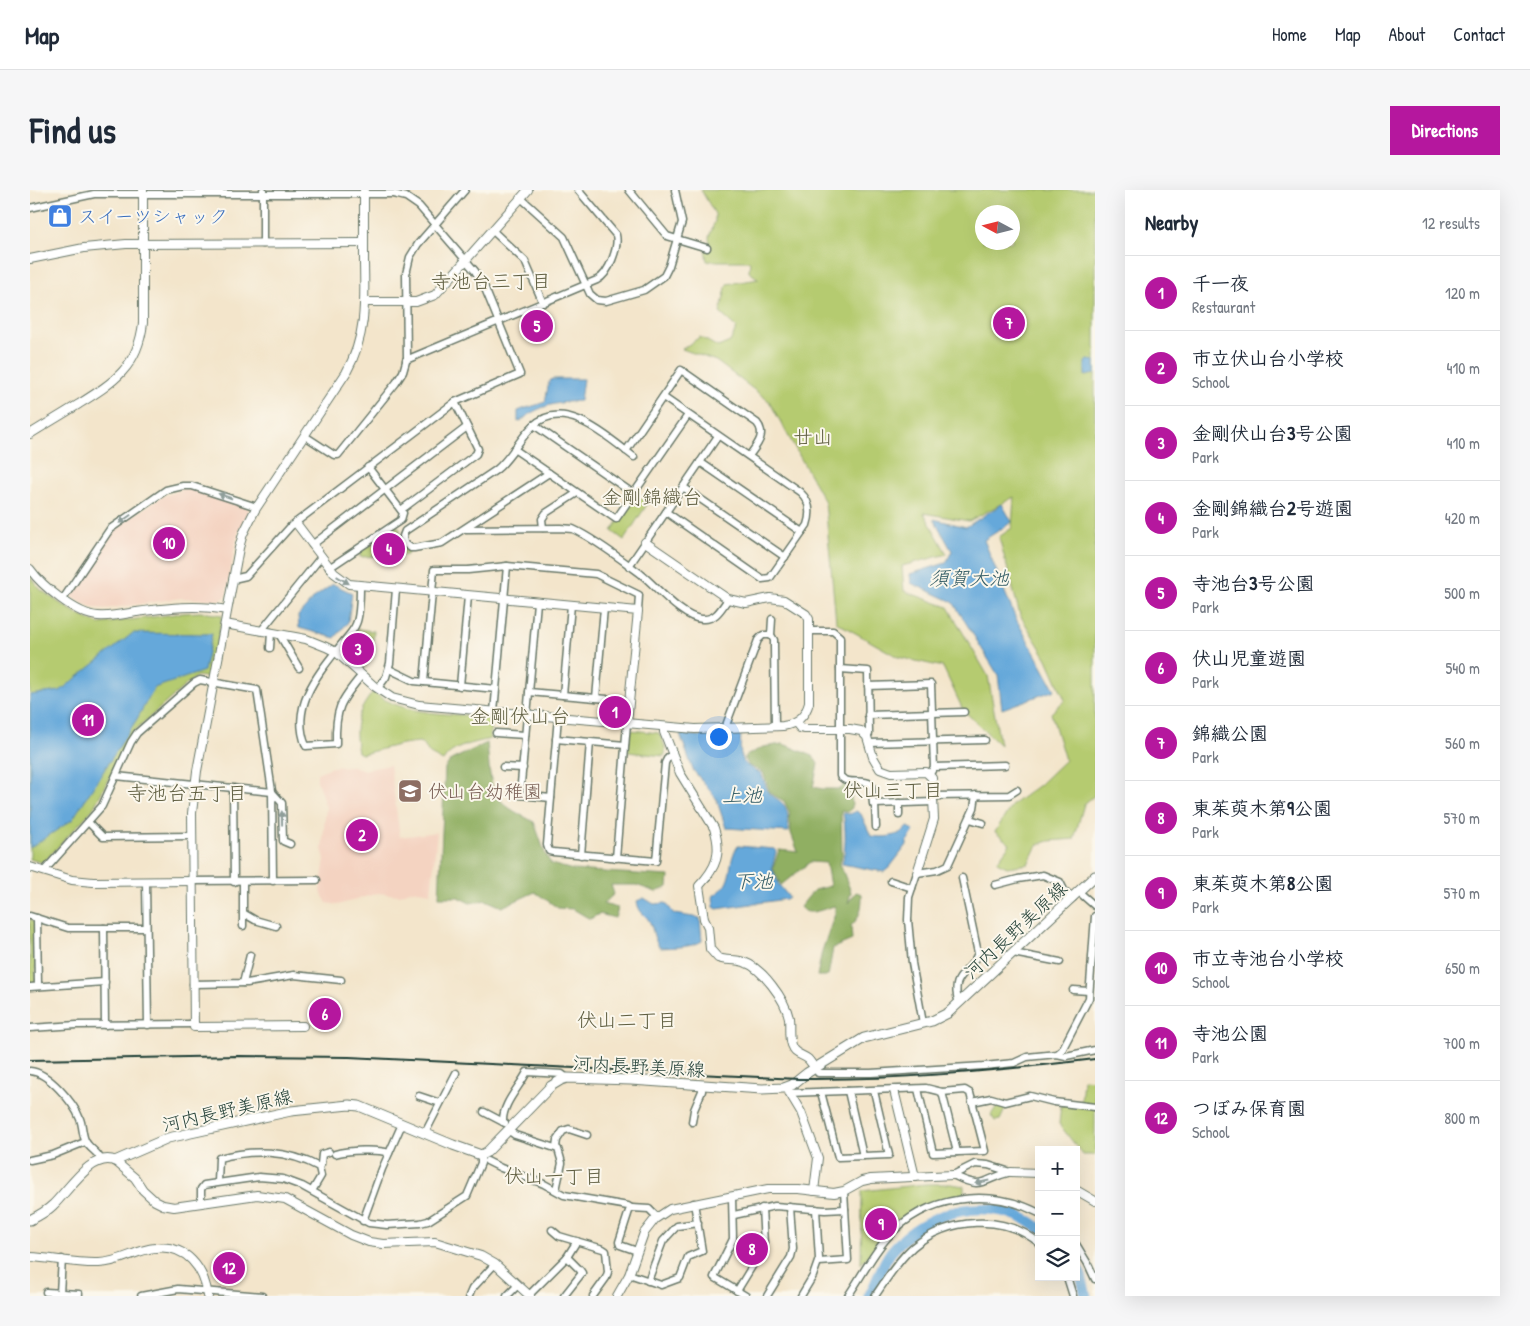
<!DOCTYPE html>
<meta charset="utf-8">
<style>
body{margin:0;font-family:"Patrick Hand","Klee One",sans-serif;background:#f6f6f7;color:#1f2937}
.controls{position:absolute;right:15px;bottom:15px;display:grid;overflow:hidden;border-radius:0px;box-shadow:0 5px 20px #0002}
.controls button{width:45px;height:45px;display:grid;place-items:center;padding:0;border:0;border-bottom:1px solid #e0e1e3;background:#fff;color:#1f2937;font:25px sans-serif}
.compass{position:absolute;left:945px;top:15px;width:45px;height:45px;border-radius:50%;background:#fff;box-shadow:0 5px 20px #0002;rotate:277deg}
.you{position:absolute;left:688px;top:546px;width:18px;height:18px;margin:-12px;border:4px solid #fff;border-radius:50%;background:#1a73e8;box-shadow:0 0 0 8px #1a73e833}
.badge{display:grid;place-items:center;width:32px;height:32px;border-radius:50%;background:#b5179e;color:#fff;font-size:16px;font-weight:700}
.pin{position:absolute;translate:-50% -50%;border:2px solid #fff;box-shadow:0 1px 5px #0006}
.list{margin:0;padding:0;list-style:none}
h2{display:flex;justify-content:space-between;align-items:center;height:65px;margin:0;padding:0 20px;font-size:21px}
h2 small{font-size:16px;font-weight:400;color:#747a83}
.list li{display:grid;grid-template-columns:32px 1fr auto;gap:15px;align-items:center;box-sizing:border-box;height:75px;padding:0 20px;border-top:1px solid #e0e1e3}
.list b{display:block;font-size:19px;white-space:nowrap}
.list p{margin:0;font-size:16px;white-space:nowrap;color:#747a83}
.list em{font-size:16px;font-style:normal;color:#747a83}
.icon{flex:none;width:28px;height:28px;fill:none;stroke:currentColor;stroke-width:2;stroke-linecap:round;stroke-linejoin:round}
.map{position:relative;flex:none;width:1065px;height:1106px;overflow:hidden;border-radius:0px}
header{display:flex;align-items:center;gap:30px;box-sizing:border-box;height:70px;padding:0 25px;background:#fff;border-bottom:1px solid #e0e1e3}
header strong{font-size:24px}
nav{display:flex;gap:28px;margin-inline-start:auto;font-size:18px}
.intro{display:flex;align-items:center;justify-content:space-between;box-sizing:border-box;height:120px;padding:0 30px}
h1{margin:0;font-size:35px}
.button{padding:12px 22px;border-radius:0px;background:#b5179e;color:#fff;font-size:18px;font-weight:700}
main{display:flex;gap:30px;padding:0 30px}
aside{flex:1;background:#fff;border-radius:0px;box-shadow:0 5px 20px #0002}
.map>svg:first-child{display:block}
.built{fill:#f4d3c1}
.green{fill:#b5cb6f;stroke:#6a8452;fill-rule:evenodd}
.forest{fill:#90af62;stroke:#58764b}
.water{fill:#65a8da;stroke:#427287}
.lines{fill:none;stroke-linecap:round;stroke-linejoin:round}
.river{stroke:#65a8da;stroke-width:11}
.minor-casing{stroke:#697869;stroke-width:9}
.tertiary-casing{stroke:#697869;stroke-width:10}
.secondary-casing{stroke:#697869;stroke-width:11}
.minor{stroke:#fff;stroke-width:6}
.tertiary{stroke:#fff;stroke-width:8}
.secondary{stroke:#fff;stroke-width:9}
.rail{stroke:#1f3d34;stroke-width:2}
.oneway{fill:#8f9e9a}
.labels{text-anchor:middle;stroke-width:4;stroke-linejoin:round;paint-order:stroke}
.shop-label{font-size:19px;fill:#366cbe;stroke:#fbf7ec;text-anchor:start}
.education-label{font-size:19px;fill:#785e54;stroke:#fbf7ec;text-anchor:start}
.street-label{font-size:19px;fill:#1f3d34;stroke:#fbf7ec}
.neighbourhood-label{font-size:20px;fill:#616043;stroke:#fbf7ec}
.water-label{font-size:20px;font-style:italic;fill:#345d66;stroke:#fbf7ec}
</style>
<header>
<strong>Map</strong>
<nav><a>Home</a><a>Map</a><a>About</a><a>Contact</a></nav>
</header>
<div class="intro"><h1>Find us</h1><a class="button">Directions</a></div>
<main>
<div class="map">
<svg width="1065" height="1106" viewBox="0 0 1065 1106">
<rect width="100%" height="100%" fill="#fbf7ec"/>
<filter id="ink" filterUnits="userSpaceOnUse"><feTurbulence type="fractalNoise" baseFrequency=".02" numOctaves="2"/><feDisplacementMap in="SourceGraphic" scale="10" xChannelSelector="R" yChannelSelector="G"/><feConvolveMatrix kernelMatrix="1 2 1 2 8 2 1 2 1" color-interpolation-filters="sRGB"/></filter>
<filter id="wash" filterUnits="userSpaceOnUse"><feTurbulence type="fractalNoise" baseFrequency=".0096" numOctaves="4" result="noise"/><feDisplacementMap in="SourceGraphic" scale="20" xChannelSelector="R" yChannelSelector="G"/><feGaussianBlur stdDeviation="1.12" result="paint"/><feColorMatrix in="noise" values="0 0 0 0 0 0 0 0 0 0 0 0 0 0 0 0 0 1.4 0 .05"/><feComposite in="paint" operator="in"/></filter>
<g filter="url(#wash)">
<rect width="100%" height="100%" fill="#f3e5cb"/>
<g class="built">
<polygon points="154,299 166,299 217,317 219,321 209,340 204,361 196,406 191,410 151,408 76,419 65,418 54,414 39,405 78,345 93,333 132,307"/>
<polygon points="360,575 370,647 407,642 401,703 382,700 370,705 348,703 308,715 297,713 290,701 295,669 292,659 296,617 287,591 287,583 302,577 322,576 334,580"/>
</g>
<g class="green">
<path d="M671 0H1065V605L1054 614 1044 649 1019 651 1007 655 998 674 977 677 967 672 980 654 965 642 982 615 1009 595 1035 570 1021 523 1035 510 1017 469 990 425 969 347 982 338 984 307 939 331 894 323 917 364 872 376 874 401 918 417 958 486 970 555 933 520 913 477 868 467 806 432 795 312 739 211 686 171 652 159 670 147 688 157 700 152 707 138 690 123 697 94 729 89 719 82 720 71H677L675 59 680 58 679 47 685 31V24ZM952 22H982V52H952Z"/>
<polygon points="606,305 618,313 594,350 582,341"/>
<polygon points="367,335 370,340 369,351 379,360 377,365 330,367 330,361"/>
<polygon points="0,387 11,400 28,412 51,426 69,434 153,423 170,422 192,425 181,488 167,486 158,493 103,542 63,619 13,673 0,669"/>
<polygon points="327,439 344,441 340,470 335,478 312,459"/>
<path d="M343 502C375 527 422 523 461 527L460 549C445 553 421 556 413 571L400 564 393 554 389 552 372 554 332 564 328 562C323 536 327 522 343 502Z"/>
<path d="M601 540 629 543C632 550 638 559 634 566L598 562Z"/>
<polygon points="0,728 5,733 6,791 3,794 0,794"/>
<polygon points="1053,889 1065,890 1065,915 1051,913"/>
<polygon points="969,913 978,913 970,930 965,931 961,925"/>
<polygon points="1031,914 1065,918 1065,965 1053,965 1029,934"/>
<path d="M896 994H921L934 996V1006C924 1008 912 1009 903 1013 874 1026 851 1050 831 1074L832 1001Z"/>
</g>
<g class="forest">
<path d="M457 553C459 569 458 593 468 607 476 619 492 625 504 632L515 663 521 674 543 680 639 686 638 697 626 702 606 695H581L584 704 573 714 588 718 585 728 569 724 560 729 543 719 528 718 505 702 472 717 456 710 440 713 428 707H409L415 578 421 570Z"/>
<path d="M753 554 783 566 788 574 783 597 793 599H811L814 594 821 599 822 618 817 622 811 621 812 665 810 674 821 702 818 713 826 702 832 704C832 717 831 726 821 736L822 750 803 758 798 786H787L792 761 805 724V716C794 718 778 728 770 717L784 700 800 696 796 673 780 672 751 695 743 678 749 660 768 662 761 643 759 621 754 611 740 603 733 582 719 576 714 567 733 557Z"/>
</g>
<g class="water">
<polygon points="1058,170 1065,171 1065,184 1055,186 1055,172"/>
<path d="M522 189H553L550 211C532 212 517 214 501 223 496 226 494 230 488 232V221C497 217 506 216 515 212L519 192Z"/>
<polygon points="972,314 982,332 954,350 985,427 1025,500 972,519 968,485 923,412 881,393 880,384 916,373 922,361 904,329 936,337"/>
<polygon points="303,394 322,403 318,432 305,448 269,438 268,426 285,407"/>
<polygon points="103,443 182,444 174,481 124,498 107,529 42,630 0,658 0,505 30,501"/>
<path d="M711 543C710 566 708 574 731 583L739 604C760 616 757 618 759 642L696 638 686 608 663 580 650 544 669 546Z"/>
<path d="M826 621 831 624 841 646C852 648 870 647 876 638L879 637 884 641 877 652V655L860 677 854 682 812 674C816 659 816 638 813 623L820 624Z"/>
<path d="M708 656 745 659 746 662 742 678 749 695 759 707 756 709 687 719 684 717 683 706C707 692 695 674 708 656Z"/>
<path d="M614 708 624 714 636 713 644 724 670 728 672 751C661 758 643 757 630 758 624 750 624 744 621 735 617 723 609 726 607 711Z"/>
</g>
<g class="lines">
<g class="river">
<polyline points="1046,1076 1051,1086 1056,1106"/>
<path d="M839 1106C848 1092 851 1075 861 1062 896 1019 963 1003 1009 1038"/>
</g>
</g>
</g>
<g filter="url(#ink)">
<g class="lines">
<defs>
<g id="minor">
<polyline points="233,0 233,54"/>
<polyline points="599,0 637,46 677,58"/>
<polyline points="491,8 534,47 560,104 567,110 576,111 614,100 634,86 639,76 652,32 645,0"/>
<polyline points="0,18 64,4 363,4 376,7 389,16 445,81 454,96 490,184 425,212 261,336 216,386 203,389"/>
<polyline points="463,41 495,71 513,113"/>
<path d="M376 170 567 90C579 84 589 57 586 45L548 0"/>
<path d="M633 207 770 302C780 311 781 323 777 335L740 388 732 389 636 322"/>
<polyline points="504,235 604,304"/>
<polyline points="275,246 304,265 308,265 366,193 373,182 377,168 376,84 380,67 388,54 435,0"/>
<polyline points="484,259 586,329 658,225"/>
<path d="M596 261 651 180 727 233C737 245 726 256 719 266"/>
<polyline points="670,272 772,342"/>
<path d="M519 283 412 353 384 358H381L374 353 373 346 375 341 466 280C481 268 489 249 503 236 534 206 579 248 604 267"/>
<polyline points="653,297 755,367"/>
<polyline points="371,320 446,264 448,259 425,212"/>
<polyline points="513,338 512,329 516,323 547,303"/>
<path d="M436 339 530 338 543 339C565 349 592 370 611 384 626 396 653 429 672 429 686 430 691 419 698 409"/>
<polyline points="282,355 437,237"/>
<polyline points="599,376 688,246"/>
<polyline points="299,378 371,330 373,323 338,277"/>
<path d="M330 396C330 406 330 426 326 434 323 442 315 449 310 456 287 485 260 517 276 556L306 554C305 519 310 511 332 485"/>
<polyline points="33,409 80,339 136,300 153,296 162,296 227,317"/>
<polyline points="507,412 490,605 521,608"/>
<polyline points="742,429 741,445 744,450 744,456 745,536"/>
<polyline points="231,441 291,367"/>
<path d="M779 441H803L810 447V586C819 596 831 588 841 594L843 614H845L846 637"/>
<polyline points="249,444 269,478"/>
<polyline points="240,458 241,442"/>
<polyline points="359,479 384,491 466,499"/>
<polyline points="810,479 838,481 839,544 837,547"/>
<polyline points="394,492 404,380 438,380 477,376 566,384 609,405 608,421"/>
<polyline points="430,496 438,406"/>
<polyline points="838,496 901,494 904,577 900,584"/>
<polyline points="348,498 356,487 360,473 366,399"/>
<polyline points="499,502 599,511"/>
<polyline points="533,505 541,415"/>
<polyline points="566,508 574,418"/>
<polyline points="464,522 477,376"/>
<polyline points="838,525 934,522"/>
<polyline points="528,527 517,655 519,661 523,662 626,671 635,573 638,567 643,565"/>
<polyline points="695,538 728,450 733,445 741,445"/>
<polyline points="466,543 495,545"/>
<polyline points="526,549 595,555"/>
<polyline points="839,553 955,550"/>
<polyline points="473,577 493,578"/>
<polyline points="904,577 975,575"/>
<polyline points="86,586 242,602 252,613 253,651 260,654"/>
<polyline points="203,598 204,692"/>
<polyline points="904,606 979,605 987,600"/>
<polyline points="869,613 869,625"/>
<polyline points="845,614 904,612"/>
<polyline points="940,629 953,633"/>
<polyline points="58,632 73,647 161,646"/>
<polyline points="551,665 560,552"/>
<polyline points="586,668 597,533"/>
<polyline points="14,681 72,616 101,552 107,543 164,493 170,490 227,500 242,601 243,691"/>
<polyline points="162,691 287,690"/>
<polyline points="861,691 882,698"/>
<polyline points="116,692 118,835"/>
<polyline points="213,692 213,736"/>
<polyline points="965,695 988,689 1013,685 1030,692 1034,700 1043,708"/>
<polyline points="1049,702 1065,716"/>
<polyline points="213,723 225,730 246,736"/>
<polyline points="0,726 38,738 116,738"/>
<polyline points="7,728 8,796"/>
<polyline points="74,738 75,835"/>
<polyline points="983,763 1030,772"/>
<polyline points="213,793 220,765"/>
<polyline points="163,794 217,793 264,785 311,790"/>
<polyline points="0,797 75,792"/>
<polyline points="1043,800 1059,801"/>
<path d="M929 813C919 784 940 785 948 763L932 688"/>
<polyline points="893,833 882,773 878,730 879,707 887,683 907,680 918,675 944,618 946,605"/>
<polyline points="0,838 47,835 163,834"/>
<polyline points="1027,864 1032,860 1059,808 1065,726"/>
<polyline points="785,878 788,883 841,883 954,876 984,873 997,867 1027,864 1036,866 1065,860"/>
<path d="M0 881C18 882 44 913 50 929 53 936 52 946 56 952 60 959 68 962 71 970"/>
<polyline points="818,901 833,966"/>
<polyline points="791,902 808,967 859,965 844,901"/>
<polyline points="912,902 927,962"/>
<polyline points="759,903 896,898 912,902 935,900 940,903 955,961 903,963 888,899"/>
<polyline points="389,906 410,913"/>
<polyline points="942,912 961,908 975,912 1000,906 1024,912 1065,917"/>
<polyline points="454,922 475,933"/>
<path d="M473 932C472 914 489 898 497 882L532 884 537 888"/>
<polyline points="662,932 664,920 672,901 672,895"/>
<polyline points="478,940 485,945 528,959 532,973 526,1000"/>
<polyline points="395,943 426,883"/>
<polyline points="526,957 527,950 533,941 539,939 557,945"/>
<path d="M305 964C317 960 348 959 359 963"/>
<polyline points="0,970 23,965 55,952"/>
<polyline points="457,971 471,978 514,994 534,1005 598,1016 601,1018"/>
<polyline points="289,977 291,974 292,964 299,962"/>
<path d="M923 985C954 1001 952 989 981 982"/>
<polyline points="923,985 945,974 958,975 977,981"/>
<path d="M188 992 189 968C222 959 258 960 289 977L291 986 282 1001"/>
<polyline points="702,1007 703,1049 684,1087 716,1106"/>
<polyline points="171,1013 171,999 174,995 229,987 253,989 272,996 339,1033 357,1035 390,1033 398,1031 437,1006 451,973 451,965"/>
<polyline points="704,1025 745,1016 795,1020 815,1019"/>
<polyline points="333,1031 352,979 372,934"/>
<polyline points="522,1040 529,1046 573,1059 576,1061 578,1082 576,1088 563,1106"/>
<polyline points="1046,1054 1058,1074 1065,1089"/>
<polyline points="607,1061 590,1055 589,1052 599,1021 602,1018 619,1019 627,1027"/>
<polyline points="789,1072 818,1070 814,1001"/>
<polyline points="599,1084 631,1095 650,1088 658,1067 672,1061 664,1013"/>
<polyline points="1037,1087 1043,1106"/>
<polyline points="618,1091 633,1051 647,1036 668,1033"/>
<polyline points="707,1101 732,1060 734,1054 732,1018"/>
<polyline points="16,1102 49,1104"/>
<polyline points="30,1103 32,1069"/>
<polyline points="499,1105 537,1067 547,1051"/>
<polyline points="111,1106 148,1099 232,1106"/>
<polyline points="439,1106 442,1099 465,1074"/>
<polyline points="477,1106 488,1095"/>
<polyline points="534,1106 552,1083 550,1080 537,1067"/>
<polyline points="737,1106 761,1067 763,1059 760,1017"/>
<polyline points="771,1106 783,1086 789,1069 786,1019"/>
<path d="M818 1106C831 1087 842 1065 857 1048 895 1005 959 997 1009 1023"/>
<path d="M845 1106C856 1090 868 1070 883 1057 918 1028 973 1023 1009 1053"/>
</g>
<g id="tertiary">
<polyline points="0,69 54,58 96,54 334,53"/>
<polyline points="335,112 386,112 405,105 498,0"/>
<path d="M0 244C16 234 33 224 49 214 84 192 108 177 113 133V0"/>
<polyline points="266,333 304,383 319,394 608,421 597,533"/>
<path d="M0 379C12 396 47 425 68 426 80 427 94 424 106 422 137 418 166 414 197 420"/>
<path d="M195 434 276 449 296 457 306 462 344 496 362 508 389 515 665 539 753 536C767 534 775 527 779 513V429L776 424 754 410 740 408 716 413 698 409 615 352"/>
<polyline points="766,533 770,538 775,539 820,539 831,541 837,547 843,567 850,579 861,583 896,582 902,588 904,629 887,683"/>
<path d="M634 537V542L650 583 684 638C692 663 687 677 669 696L674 729 678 737 680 759 688 768C696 771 705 769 714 772 732 778 755 809 759 828 760 837 758 846 761 855 764 864 771 864 778 869 780 871 783 876 785 878"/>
<polyline points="0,677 42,690 63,692 162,691"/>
<path d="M273 836 164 837 162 623 167 581 209 358 213 344 225 320 316 183C336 147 335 114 334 74 334 49 334 25 334 0"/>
<polyline points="756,897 771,922 788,968 784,1001"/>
<polyline points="864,900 885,987"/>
<polyline points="85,971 105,988 113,1000 125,1011 133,1015 144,1017 227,1005 255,1009 321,1045 339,1052 353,1054 405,1052 451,1066 465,1074 500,1106"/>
<polyline points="981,982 1009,983"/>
<polyline points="1046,1000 1065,1011"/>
<path d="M0 1067C23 1068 46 1074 69 1073 92 1072 105 1060 125 1058 156 1054 174 1078 178 1106"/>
<polyline points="587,1106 599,1085 614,1043 625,1029 640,1019 738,999 768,999 804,1003 814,1001 832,991 841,989 923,985"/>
</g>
<path id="secondary" d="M0 1030C8 1026 17 1021 23 1015 38 1001 62 961 85 971L138 948 261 921 319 915 329 916 423 955 451 965 457 962 521 896 531 890 537 888 601 890 732 899 754 898 762 895 777 883 834 848 902 831 918 823 1065 686"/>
</defs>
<use href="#minor" class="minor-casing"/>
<use href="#tertiary" class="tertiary-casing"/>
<use href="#secondary" class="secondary-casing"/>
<use href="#minor" class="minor"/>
<use href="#tertiary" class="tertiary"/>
<use href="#secondary" class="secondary"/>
<path class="rail" d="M0 870 209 866 319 867 769 889C869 890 966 881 1065 869"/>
</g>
<defs><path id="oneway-solid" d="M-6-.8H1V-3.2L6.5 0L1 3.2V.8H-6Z" transform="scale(1.25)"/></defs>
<g class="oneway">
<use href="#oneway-solid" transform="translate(195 306) rotate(-161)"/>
<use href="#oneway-solid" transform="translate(95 329) rotate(145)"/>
<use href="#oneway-solid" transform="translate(313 390) rotate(31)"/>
<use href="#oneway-solid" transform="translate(252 628) rotate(-91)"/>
<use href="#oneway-solid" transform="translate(952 992) rotate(168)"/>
</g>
</g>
<defs>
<symbol id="shop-square" viewBox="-11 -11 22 22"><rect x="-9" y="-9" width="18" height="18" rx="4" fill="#3f7fe0" stroke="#fbf7ec"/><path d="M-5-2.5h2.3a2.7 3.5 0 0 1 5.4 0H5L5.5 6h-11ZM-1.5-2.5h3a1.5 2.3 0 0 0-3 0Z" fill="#fff"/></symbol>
<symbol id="school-square" viewBox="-11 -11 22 22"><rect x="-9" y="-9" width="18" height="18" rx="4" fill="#8d6e63" stroke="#fbf7ec"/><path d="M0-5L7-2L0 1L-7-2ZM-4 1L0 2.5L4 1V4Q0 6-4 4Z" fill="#fff"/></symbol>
</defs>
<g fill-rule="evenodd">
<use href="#shop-square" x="16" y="12" width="28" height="28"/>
<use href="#school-square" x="366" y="587" width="28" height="28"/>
</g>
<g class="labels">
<g class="shop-label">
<text x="48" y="33">スイーツシャック</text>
</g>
<g class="education-label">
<text x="398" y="608">伏山台幼稚園</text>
</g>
<g class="street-label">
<text transform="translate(985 740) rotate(-43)" y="7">河内長野美原線</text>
<text transform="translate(609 876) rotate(3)" y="7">河内長野美原線</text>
<text transform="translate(197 920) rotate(-13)" y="7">河内長野美原線</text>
</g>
<g class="neighbourhood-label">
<text x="461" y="98">寺池台三丁目</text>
<text x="783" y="254">廿山</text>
<text x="622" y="314">金剛錦織台</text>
<text x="490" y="533">金剛伏山台</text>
<text x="863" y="607">伏山三丁目</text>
<text x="157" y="610">寺池台五丁目</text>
<text x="597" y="837">伏山二丁目</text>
<text x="524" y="993">伏山一丁目</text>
</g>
<g class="water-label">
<text x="939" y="395">須賀大池</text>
<text x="712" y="612">上池</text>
<text x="723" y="698">下池</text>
</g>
</g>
</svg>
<div class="controls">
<button>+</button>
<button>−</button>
<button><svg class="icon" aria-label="layers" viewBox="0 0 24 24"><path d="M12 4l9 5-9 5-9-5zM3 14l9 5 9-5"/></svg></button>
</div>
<svg class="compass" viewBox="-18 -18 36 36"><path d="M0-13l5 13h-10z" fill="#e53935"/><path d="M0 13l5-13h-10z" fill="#747a83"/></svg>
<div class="you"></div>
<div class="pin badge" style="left:585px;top:522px">1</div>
<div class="pin badge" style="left:332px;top:645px">2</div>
<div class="pin badge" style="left:328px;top:459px">3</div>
<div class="pin badge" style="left:359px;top:359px">4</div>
<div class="pin badge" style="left:507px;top:136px">5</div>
<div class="pin badge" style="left:295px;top:824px">6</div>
<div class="pin badge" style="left:979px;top:133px">7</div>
<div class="pin badge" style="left:722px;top:1059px">8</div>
<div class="pin badge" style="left:851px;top:1034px">9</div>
<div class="pin badge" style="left:139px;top:353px">10</div>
<div class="pin badge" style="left:58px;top:530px">11</div>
<div class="pin badge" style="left:199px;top:1078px">12</div>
</div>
<aside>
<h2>Nearby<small>12 results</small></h2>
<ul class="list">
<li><span class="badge">1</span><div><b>千一夜</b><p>Restaurant</p></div><em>120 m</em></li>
<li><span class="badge">2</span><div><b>市立伏山台小学校</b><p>School</p></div><em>410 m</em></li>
<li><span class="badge">3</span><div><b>金剛伏山台3号公園</b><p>Park</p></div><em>410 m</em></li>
<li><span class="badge">4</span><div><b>金剛錦織台2号遊園</b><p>Park</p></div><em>420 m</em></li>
<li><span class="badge">5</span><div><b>寺池台3号公園</b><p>Park</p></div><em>500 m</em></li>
<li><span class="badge">6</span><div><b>伏山児童遊園</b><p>Park</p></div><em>540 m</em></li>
<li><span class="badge">7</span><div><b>錦織公園</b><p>Park</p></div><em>560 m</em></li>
<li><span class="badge">8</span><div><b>東茱萸木第9公園</b><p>Park</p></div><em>570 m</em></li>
<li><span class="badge">9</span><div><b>東茱萸木第8公園</b><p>Park</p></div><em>570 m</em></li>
<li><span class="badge">10</span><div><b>市立寺池台小学校</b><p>School</p></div><em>650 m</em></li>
<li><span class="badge">11</span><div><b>寺池公園</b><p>Park</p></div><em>700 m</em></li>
<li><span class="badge">12</span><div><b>つぼみ保育園</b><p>School</p></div><em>800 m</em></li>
</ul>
</aside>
</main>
